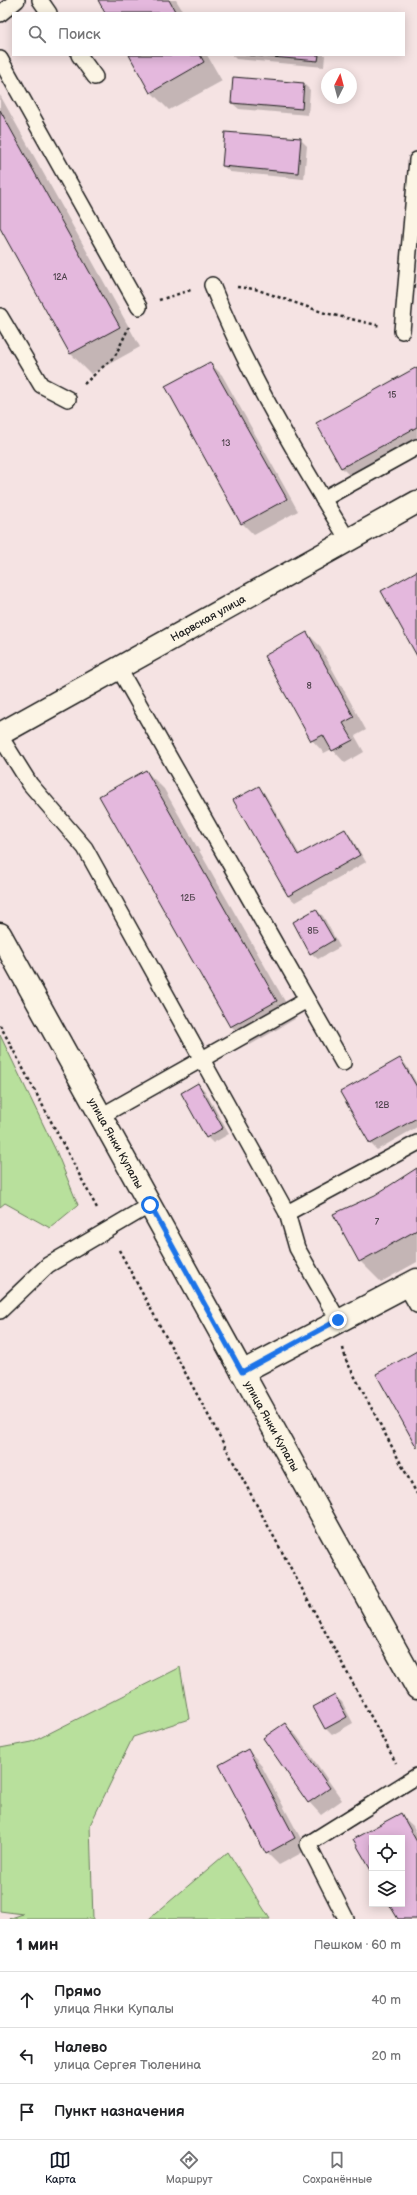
<!DOCTYPE html>
<html lang="ru">
<meta charset="utf-8">
<style>
body{margin:0;font-family:"Balsamiq Sans",sans-serif;background:#f6f6f6;color:#202124}
.controls{position:absolute;right:12px;bottom:12px;display:grid;overflow:hidden;border-radius:0px;box-shadow:0 2px 10px #0003}
.controls button{width:36px;height:36px;display:grid;place-items:center;padding:0;border:0;border-bottom:1px solid #e0e0e0;background:#fff;color:#202124;font:20px sans-serif}
.compass{position:absolute;left:321px;top:68px;width:36px;height:36px;border-radius:50%;background:#fff;box-shadow:0 2px 10px #0003;rotate:6deg}
.stop{position:absolute;width:12px;height:12px;margin:-9px;border:3px solid #1a73e8;border-radius:50%;background:#fff}
.stop.end{background:#1a73e8;border-color:#fff;box-shadow:0 1px 4px #0008}
.list{margin:0;padding:0;list-style:none}
h2{display:flex;justify-content:space-between;align-items:center;height:52px;margin:0;padding:0 16px;font-size:17px}
h2 small{font-size:13px;font-weight:400;color:#757577}
.list li{display:grid;grid-template-columns:26px 1fr auto;gap:12px;align-items:center;box-sizing:border-box;height:56px;padding:0 16px;border-top:1px solid #e0e0e0}
.list b{display:block;font-size:15px;white-space:nowrap}
.list p{margin:0;font-size:13px;white-space:nowrap;color:#757577}
.list em{font-size:13px;font-style:normal;color:#757577}
.icon{flex:none;width:22px;height:22px;fill:none;stroke:currentColor;stroke-width:2;stroke-linecap:round;stroke-linejoin:round}
.map{position:relative;flex:none;width:417px;height:1919px;overflow:hidden}
.search{position:absolute;background:#fff;box-shadow:0 2px 10px #0003;left:12px;right:12px;top:12px;height:44px;display:flex;align-items:center;gap:10px;box-sizing:border-box;padding:0 14px;border-radius:0px;color:#757577;font-size:15px}
.sheet{height:220px;background:#fff}
nav{display:flex;justify-content:space-around;align-items:center;box-sizing:border-box;height:56px;border-top:1px solid #e0e0e0;background:#fff;font-size:11px;color:#757577}
nav a{display:grid;justify-items:center;gap:2px}
nav .on{color:#111827}
.map>svg:first-child{display:block}
.green{fill:#b8e09c;stroke:#6a7e5c}
.shadow{fill:#0003}
.building{fill:#e4b8dd;stroke:#1c1c1c}
.lines{fill:none;stroke-linecap:round;stroke-linejoin:round}
.lane-casing{stroke:#1c1c1c;stroke-width:18}
.street-casing{stroke:#1c1c1c;stroke-width:25}
.secondary-casing{stroke:#1c1c1c;stroke-width:25}
.path{stroke:#1c1c1c;stroke-width:2.5;stroke-dasharray:3 3;stroke-linecap:butt}
.lane{stroke:#fcf5e5;stroke-width:15}
.street{stroke:#fcf5e5;stroke-width:22}
.secondary{stroke:#fcf5e5;stroke-width:22}
.route{stroke:#1a73e8;stroke-width:5}
.labels{text-anchor:middle;stroke-width:4;stroke-linejoin:round;paint-order:stroke}
.number-label{font-size:9px;fill:#4e434c}
.street-label{font-size:11px;fill:#1c1c1c;stroke:#fcf5e5}
</style>
<div class="map">
<svg width="417" height="1919" viewBox="0 0 417 1919">
<rect width="100%" height="100%" fill="#f5e3e3"/>
<filter id="ink" filterUnits="userSpaceOnUse"><feTurbulence type="fractalNoise" baseFrequency=".025" numOctaves="2"/><feDisplacementMap in="SourceGraphic" scale="8" xChannelSelector="R" yChannelSelector="G"/><feConvolveMatrix kernelMatrix="1 2 1 2 8 2 1 2 1" color-interpolation-filters="sRGB"/></filter>
<g filter="url(#ink)">
<g class="green">
<polygon points="0,1035 57,1153 78,1205 50,1228 5,1203 0,1207"/>
<polygon points="180,1667 189,1719 133,1737 90,1825 93,1919 8,1919 23,1914 0,1911 0,1748 32,1742"/>
<polygon points="228,1852 270,1919 149,1919"/>
</g>
<g class="shadow">
<polygon points="99,0 176,0 184,13 107,13"/>
<polygon points="130,55 207,55 222,81 169,110 151,92"/>
<polygon points="232,55 325,55 324,67 236,59"/>
<polygon points="304,84 310,90 308,115 239,109 232,103"/>
<polygon points="0,95 140,347 91,374 71,354 0,226"/>
<polygon points="300,139 307,146 304,179 230,172 223,166"/>
<polygon points="210,363 222,375 298,511 254,535 242,523"/>
<polygon points="417,368 417,446 354,480 342,468 317,423"/>
<polygon points="307,633 319,645 366,730 355,736 364,752 345,763 332,749 324,753 312,740 265,656"/>
<polygon points="146,771 164,789 295,1019 250,1045 231,1026 101,797"/>
<polygon points="259,787 265,794 300,855 345,830 351,837 366,862 295,902 288,896"/>
<polygon points="316,910 323,916 340,947 318,959 311,953"/>
<polygon points="400,1059 406,1065 417,1084 417,1127 377,1150 371,1144"/>
<polygon points="198,1084 205,1091 229,1134 213,1143 207,1137"/>
<polygon points="417,1170 417,1262 381,1282 360,1261 376,1196"/>
<polygon points="335,1696 342,1702 353,1723 332,1735 326,1729 314,1707"/>
<polygon points="285,1724 297,1736 342,1800 321,1815 309,1802"/>
<polygon points="248,1750 260,1763 307,1850 279,1865 267,1853"/>
<polygon points="400,1814 413,1826 417,1834 417,1919 399,1919 391,1904 402,1904 402,1838 372,1838 372,1870 355,1839"/>
</g>
<g class="building">
<polygon points="98,0 169,0 176,13 105,13"/>
<polygon points="129,55 200,55 204,62 150,93"/>
<polygon points="249,55 319,55 318,61"/>
<polygon points="233,77 304,83 302,109 231,103"/>
<polygon points="0,110 120,327 70,354 0,228"/>
<polygon points="225,132 301,138 298,173 222,166"/>
<polygon points="210,362 287,499 241,524 165,386"/>
<polygon points="417,367 417,427 341,468 316,423"/>
<polygon points="417,571 417,656 381,591"/>
<polygon points="307,632 354,717 343,723 353,740 332,751 323,735 311,741 264,656"/>
<polygon points="146,770 277,1001 230,1027 99,796"/>
<polygon points="259,786 298,855 345,829 360,855 288,896 233,800"/>
<polygon points="316,909 334,940 310,954 293,922"/>
<polygon points="400,1058 417,1087 417,1118 370,1144 340,1092"/>
<polygon points="198,1083 223,1128 206,1138 181,1093"/>
<polygon points="417,1168 417,1230 359,1262 333,1214 375,1195"/>
<polygon points="417,1351 417,1448 376,1374"/>
<polygon points="335,1695 347,1717 325,1729 313,1707"/>
<polygon points="285,1723 330,1788 308,1803 263,1738"/>
<polygon points="248,1749 295,1838 266,1854 219,1765"/>
<polygon points="401,1813 417,1842 417,1919 398,1919 389,1904 402,1904 402,1838 372,1838 372,1872 353,1839"/>
</g>
<g class="lines">
<defs>
<g id="lane">
<polyline points="40,0 49,13"/>
<polyline points="0,14 17,0"/>
<polyline points="79,55 95,77"/>
<polyline points="0,59 139,307"/>
<path d="M212 285C248 375 298 458 348 540"/>
<polyline points="0,316 41,385 68,399"/>
<polyline points="402,331 417,160"/>
<polyline points="323,499 417,447"/>
<polyline points="118,667 343,1063"/>
<polyline points="0,736 30,784 85,848 287,1213 297,1248 338,1320"/>
<polyline points="101,1116 307,1000"/>
<polyline points="287,1213 417,1143"/>
<polyline points="406,1286 417,1305"/>
<polyline points="0,1311 48,1265 150,1205"/>
<polyline points="346,1919 308,1844 417,1776"/>
</g>
<g id="street">
<polyline points="0,734 417,502"/>
<polyline points="242,1372 417,1280"/>
</g>
<polyline id="secondary" points="0,934 417,1688"/>
</defs>
<use href="#lane" class="lane-casing"/>
<use href="#street" class="street-casing"/>
<use href="#secondary" class="secondary-casing"/>
<g class="path">
<polyline points="237,287 255,289 325,313 381,326"/>
<polyline points="159,300 191,290"/>
<polyline points="84,384 115,356 129,327"/>
<polyline points="0,1025 98,1210"/>
<polyline points="119,1250 396,1763"/>
<polyline points="343,1348 346,1360 417,1494"/>
</g>
<use href="#lane" class="lane"/>
<use href="#street" class="street"/>
<use href="#secondary" class="secondary"/>
</g>
</g>
<g class="lines" filter="url(#ink)">
<polyline class="route" points="150,1205 242,1372 338,1320"/>
</g>
<g class="labels">
<g class="number-label">
<text x="60" y="280">12А</text>
<text x="392" y="398">15</text>
<text x="226" y="446">13</text>
<text x="309" y="689">8</text>
<text x="188" y="901">12Б</text>
<text x="313" y="934">8Б</text>
<text x="382" y="1108">12В</text>
<text x="377" y="1225">7</text>
</g>
<g class="street-label">
<text transform="translate(208 618) rotate(-29)" y="4">Нарвская улица</text>
<text transform="translate(116 1143) rotate(61)" y="4">улица Янки Купалы</text>
<text transform="translate(272 1426) rotate(61)" y="4">улица Янки Купалы</text>
</g>
</g>
</svg>
<div class="controls">
<button><svg class="icon" aria-label="locate" viewBox="0 0 24 24"><circle cx="12" cy="12" r="6"/><path d="M12 2v4M12 18v4M2 12h4M18 12h4"/></svg></button>
<button><svg class="icon" aria-label="layers" viewBox="0 0 24 24"><path d="M12 4l9 5-9 5-9-5zM3 14l9 5 9-5"/></svg></button>
</div>
<svg class="compass" viewBox="-18 -18 36 36"><path d="M0-13l5 13h-10z" fill="#e53935"/><path d="M0 13l5-13h-10z" fill="#757577"/></svg>
<div class="stop" style="left:150px;top:1205px"></div>
<div class="stop end" style="left:338px;top:1320px"></div>
<div class="search"><svg class="icon" aria-label="search" viewBox="0 0 24 24"><circle cx="10" cy="10" r="6"/><path d="M15 15l6 6"/></svg>Поиск</div>
</div>
<section class="sheet">
<h2>1 мин<small>Пешком · 60 m</small></h2>
<ul class="list">
<li><svg class="icon" aria-label="ahead" viewBox="0 0 24 24"><path d="M12 20V5M6 11l6-6 6 6"/></svg><div><b>Прямо</b><p>улица Янки Купалы</p></div><em>40 m</em></li>
<li><svg class="icon" aria-label="left" viewBox="0 0 24 24"><path d="M17 20v-9H6M10 6l-5 5 5 5"/></svg><div><b>Налево</b><p>улица Сергея Тюленина</p></div><em>20 m</em></li>
<li><svg class="icon" aria-label="arrive" viewBox="0 0 24 24"><path d="M6 21V4h12l-3 4 3 4H6"/></svg><div><b>Пункт назначения</b></div></li>
</ul>
</section>
<nav>
<a class="on"><svg class="icon" aria-label="map" viewBox="0 0 24 24"><path d="M3 6l6-2 6 2 6-2v14l-6 2-6-2-6 2zM9 4v14M15 6v14"/></svg>Карта</a>
<a><svg class="icon" aria-label="directions" viewBox="0 0 24 24"><path d="M12 3l9 9-9 9-9-9zM9 14v-3h6M13 9l2 2-2 2"/></svg>Маршрут</a>
<a><svg class="icon" aria-label="saved" viewBox="0 0 24 24"><path d="M7 4h10v16l-5-4-5 4z"/></svg>Сохранённые</a>
</nav>
